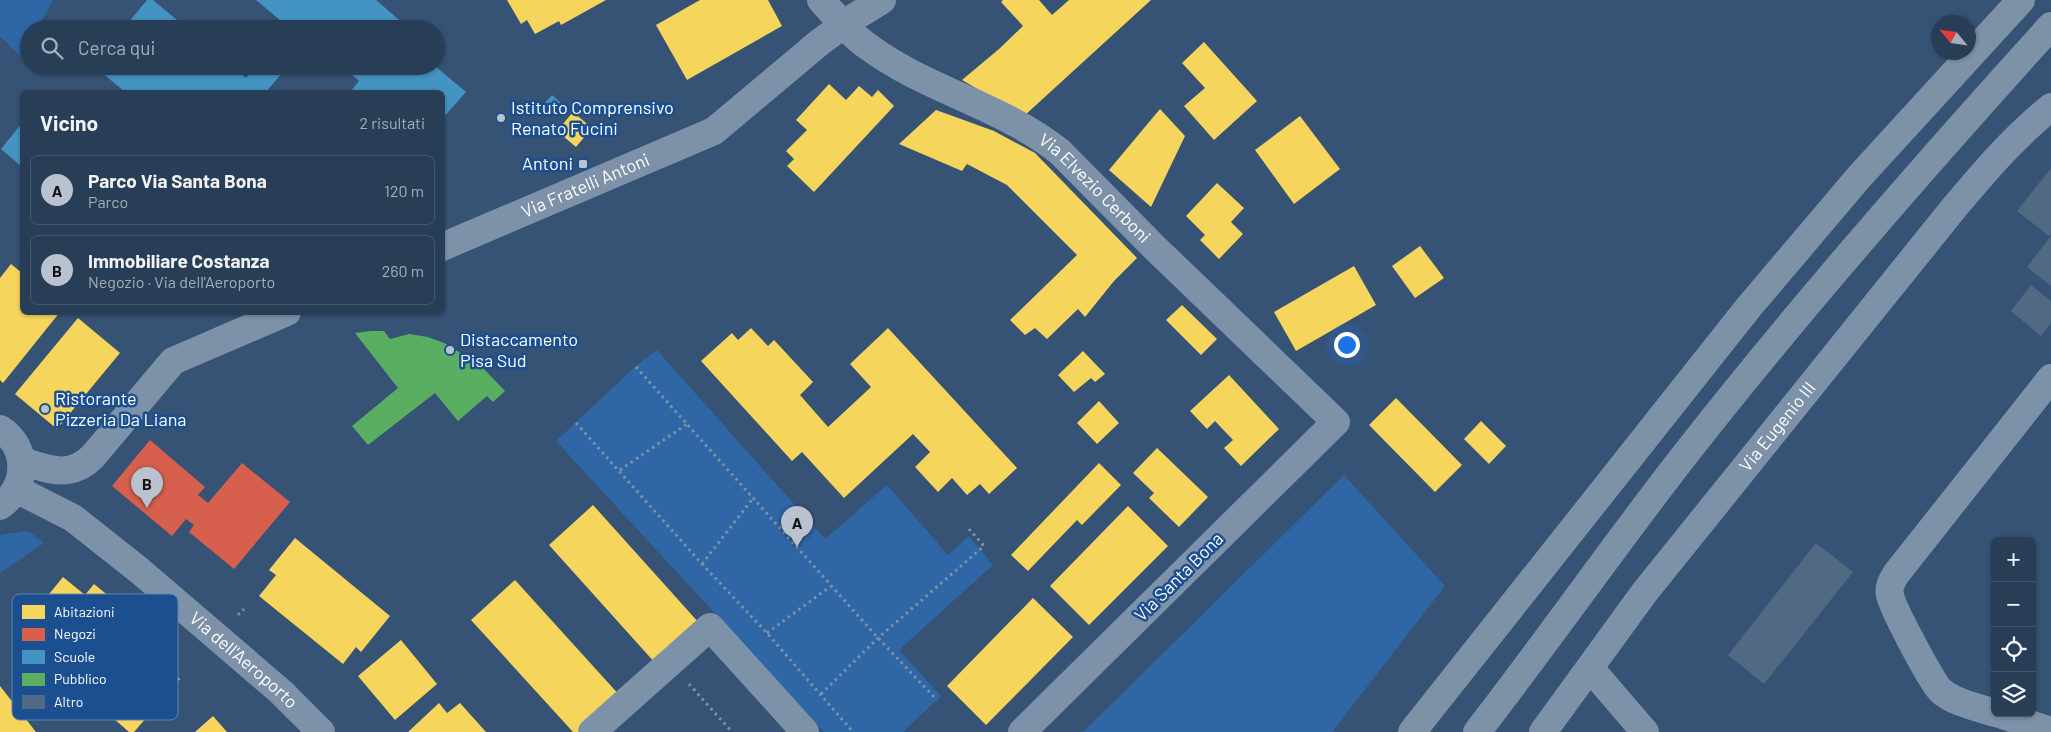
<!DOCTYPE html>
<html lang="it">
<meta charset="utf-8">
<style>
body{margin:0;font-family:Barlow,sans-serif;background:#30455d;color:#f1f3f6}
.controls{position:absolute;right:15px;bottom:15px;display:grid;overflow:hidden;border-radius:8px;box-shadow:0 1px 4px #0004}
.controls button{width:45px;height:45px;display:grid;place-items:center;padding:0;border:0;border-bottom:1px solid #44576d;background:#283e57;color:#f1f3f6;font:25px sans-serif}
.compass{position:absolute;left:1931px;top:15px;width:45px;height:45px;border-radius:50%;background:#283e57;box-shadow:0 1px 4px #0004;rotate:299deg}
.you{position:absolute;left:1346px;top:344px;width:18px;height:18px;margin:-12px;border:4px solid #fff;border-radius:50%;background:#1a73e8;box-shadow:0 0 0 8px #1a73e833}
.badge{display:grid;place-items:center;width:32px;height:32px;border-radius:50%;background:#b9c2ce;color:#111;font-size:16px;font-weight:700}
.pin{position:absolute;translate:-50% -41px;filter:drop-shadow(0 1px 2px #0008)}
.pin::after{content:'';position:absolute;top:26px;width:18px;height:15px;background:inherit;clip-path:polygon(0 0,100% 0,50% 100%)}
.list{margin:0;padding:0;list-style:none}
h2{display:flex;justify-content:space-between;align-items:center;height:65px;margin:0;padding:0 20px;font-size:21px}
h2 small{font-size:16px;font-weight:400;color:#a5aeba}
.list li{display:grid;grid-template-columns:32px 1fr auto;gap:15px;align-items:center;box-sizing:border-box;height:70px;margin:0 10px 10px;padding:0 10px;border:1px solid #44576d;border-radius:8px}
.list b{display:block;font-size:19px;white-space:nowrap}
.list p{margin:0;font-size:16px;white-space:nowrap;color:#a5aeba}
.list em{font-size:16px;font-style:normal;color:#a5aeba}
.icon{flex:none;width:28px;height:28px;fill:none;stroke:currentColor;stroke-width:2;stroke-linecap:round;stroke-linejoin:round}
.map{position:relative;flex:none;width:2051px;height:732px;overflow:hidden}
.search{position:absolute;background:#283e57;box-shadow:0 1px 4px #0004;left:20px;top:20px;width:425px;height:55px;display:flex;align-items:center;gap:12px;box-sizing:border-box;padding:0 18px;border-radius:28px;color:#a5aeba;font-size:19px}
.panel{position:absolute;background:#283e57;box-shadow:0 1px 4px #0004;left:20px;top:90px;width:425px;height:225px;border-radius:8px}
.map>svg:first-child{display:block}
.green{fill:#2f66a5}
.homes{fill:#f6d55c}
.shops{fill:#d6604d}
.schools{fill:#4393c3}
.public{fill:#5aae61}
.building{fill:#526984}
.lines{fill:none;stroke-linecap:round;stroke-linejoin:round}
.path{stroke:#7d92a8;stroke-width:3;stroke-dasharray:2.5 4;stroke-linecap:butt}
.minor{stroke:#7d92a8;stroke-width:28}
.highway{stroke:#7e92a7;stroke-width:28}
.poi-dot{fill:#b9c2ce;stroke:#1b4f8f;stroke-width:2}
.labels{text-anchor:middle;stroke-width:5;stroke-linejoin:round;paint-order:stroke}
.poi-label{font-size:18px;fill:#fff;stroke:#1b4f8f;text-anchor:start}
.street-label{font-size:18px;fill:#fff;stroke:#1b4f8f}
.key{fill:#1b4f8f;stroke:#5f84b1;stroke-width:1}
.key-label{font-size:14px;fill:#fff}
</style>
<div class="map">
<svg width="2051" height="732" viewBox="0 0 2051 732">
<rect width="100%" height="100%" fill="#365274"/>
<g class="green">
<polygon points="0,0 53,0 37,29 29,29 29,44 21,57 0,36"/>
<polygon points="657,350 825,539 887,485 948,555 969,536 993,565 899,650 941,696 903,732 824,732 556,441 638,364"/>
<polygon points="1344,475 1445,586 1332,732 1083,732"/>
<polygon points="24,531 31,533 44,543 0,573 0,535"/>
</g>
<g class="homes">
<polygon points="507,0 606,0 561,25 559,21 535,34 527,20 521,24"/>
<polygon points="700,0 768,0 782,26 687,80 656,25"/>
<polygon points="1003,0 1039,0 1052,15 1069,0 1151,0 1024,116 962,80 999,49 1023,26 1001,2"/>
<polygon points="1204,42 1257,101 1214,140 1184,106 1205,88 1182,63"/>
<polygon points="829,84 846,100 859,86 872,97 878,90 894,106 814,192 787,166 794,159 786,151 807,130 796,120"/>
<polygon points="1160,109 1185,136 1151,207 1109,170"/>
<polygon points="936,110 994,131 1035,153 1137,258 1114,281 1085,317 1078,309 1047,339 1035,328 1025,335 1010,320 1077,255 1007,185 967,164 962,171 899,144"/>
<polygon points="573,112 592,128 576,147 557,131"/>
<polygon points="1300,116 1340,169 1294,204 1255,150"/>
<polygon points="1217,183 1244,208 1231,222 1243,234 1219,259 1200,240 1205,235 1186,216"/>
<polygon points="1420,246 1444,278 1415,298 1392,266"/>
<polygon points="11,264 22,273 22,312 60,312 3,383 0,380 0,278"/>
<polygon points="1354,266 1376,305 1296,351 1274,312"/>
<polygon points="1182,305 1217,339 1201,355 1166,320"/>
<polygon points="78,318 120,353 57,429 15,394"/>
<polygon points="751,328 768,346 774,340 813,382 800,395 828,427 871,387 850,364 888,328 1017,468 989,494 980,484 967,495 952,478 938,492 915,467 930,452 913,434 844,498 802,452 792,461 701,361 732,333 738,340"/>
<polygon points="1083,351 1105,374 1095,382 1091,378 1074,392 1058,375"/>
<polygon points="1229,375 1279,429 1241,466 1224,448 1233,440 1215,421 1207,429 1190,411"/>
<polygon points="1396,398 1462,465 1435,492 1369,425"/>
<polygon points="1099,401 1119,423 1097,444 1077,423"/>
<polygon points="1481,421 1506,446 1489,464 1464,439"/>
<polygon points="1157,448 1208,497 1179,527 1149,498 1154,493 1133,473"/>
<polygon points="1099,463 1121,485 1082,525 1077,520 1028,571 1011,555"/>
<polygon points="593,505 700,624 656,664 549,545"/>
<polygon points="1128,506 1168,546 1089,625 1050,586"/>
<polygon points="295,538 390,616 361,652 356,647 343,664 259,596 276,575 269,570"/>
<polygon points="63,577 85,595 94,584 132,615 92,664 32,615"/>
<polygon points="515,580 622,698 586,732 573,732 471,620"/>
<polygon points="1033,598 1073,637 986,725 947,686"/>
<polygon points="401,640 437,684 395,720 358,676"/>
<polygon points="137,641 180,679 134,732 129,732 88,696"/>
<polygon points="0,686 36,732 0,732"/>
<polygon points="439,703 447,713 460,703 486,732 408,732"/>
<polygon points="213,716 227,732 195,732"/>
</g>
<polygon class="shops" points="150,440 205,487 198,495 208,503 242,463 290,502 234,569 189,532 194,525 186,519 172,536 112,486"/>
<g class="schools">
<polygon points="147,0 153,0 188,29 123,29"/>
<polygon points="256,0 376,0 404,24 401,29 287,29 288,27"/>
<polygon points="94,66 232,66 246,78 256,66 288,66 266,92 125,92"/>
<polygon points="342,66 435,66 466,92 442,119 442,92 350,92 359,81"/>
<polygon points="552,95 562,104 552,115 542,106"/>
<polygon points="22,123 22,167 1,149"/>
</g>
<polygon class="public" points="371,331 384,331 390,339 409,334 428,337 444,343 479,364 505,391 493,402 487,396 458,421 435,393 368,445 352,426 398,388 355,333"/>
<g class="building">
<polygon points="2051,168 2051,234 2049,236 2017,211"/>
<polygon points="2051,236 2051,286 2027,267"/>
<polygon points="2031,285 2051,301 2051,323 2041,336 2011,311"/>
<polygon points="1816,543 1853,572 1764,684 1728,655"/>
</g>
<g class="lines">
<g class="path">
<polyline points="636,367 878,638 937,700"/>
<polyline points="576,423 702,564 767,633 853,732"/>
<polyline points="620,470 687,424"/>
<polyline points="702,564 754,497"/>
<polyline points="238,615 244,609"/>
<polyline points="767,633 831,586"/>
<polyline points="689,684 732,732"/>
<polyline points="821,694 878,638 984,546 968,528"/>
</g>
<g class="minor">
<path id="s1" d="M821 0C836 17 851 35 870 48 929 91 1003 106 1060 152L1156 249 1336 422 1022 732"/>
<path id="s2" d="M442 247 714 131 820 42 853 18 882 0"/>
<path d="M0 429C29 447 28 487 0 506"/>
<path d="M22 461C49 470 72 479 94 455L173 361 287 312"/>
<path id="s3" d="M16 489 73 518 140 571 281 692 321 732"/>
<polyline points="1590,668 1645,732"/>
<path d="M1995 713C1977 707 1955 703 1941 691 1933 685 1892 607 1890 595 1888 587 1892 581 1896 574L2051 378"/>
<polyline points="1996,713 2051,731"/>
<polyline points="592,732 710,627 805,732"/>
<path id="s4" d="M1543 732 1644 593 1953 209C1985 171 2012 139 2051 107"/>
</g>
<g class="highway">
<polyline points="1412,732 1748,308 1859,177 2021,0"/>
<path d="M1477 732C1546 643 1611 550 1680 461 1797 311 1923 167 2051 26"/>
</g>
</g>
<g class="poi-dot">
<circle cx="501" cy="118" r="5"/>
<rect x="578" y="159" width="10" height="10" rx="2.5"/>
<circle cx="450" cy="350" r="5"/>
<circle cx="45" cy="409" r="5"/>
</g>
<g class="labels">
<g class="poi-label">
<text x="511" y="114">Istituto Comprensivo<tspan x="511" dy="21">Renato Fucini</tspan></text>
<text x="573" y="170" text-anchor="end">Antoni</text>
<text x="460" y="346">Distaccamento<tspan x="460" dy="21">Pisa Sud</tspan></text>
<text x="55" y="405">Ristorante<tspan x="55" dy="21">Pizzeria Da Liana</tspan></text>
</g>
<g class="street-label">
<text dy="6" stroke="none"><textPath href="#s2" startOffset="156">Via Fratelli Antoni</textPath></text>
<text dy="6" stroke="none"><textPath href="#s1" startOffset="336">Via Elvezio Cerboni</textPath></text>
<text dy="6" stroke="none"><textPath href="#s4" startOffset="385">Via Eugenio III</textPath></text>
<text transform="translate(1179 577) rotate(-45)" y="6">Via Santa Bona</text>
<text dy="6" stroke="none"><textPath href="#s3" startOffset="286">Via dell'Aeroporto</textPath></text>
</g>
</g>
<rect x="12" y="594" width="166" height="126" rx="8" class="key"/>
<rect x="22" y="605" width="23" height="14" fill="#f6d55c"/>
<rect x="22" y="628" width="23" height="13" fill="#d6604d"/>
<rect x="22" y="650" width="23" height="14" fill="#4393c3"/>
<rect x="22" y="673" width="23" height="13" fill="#5aae61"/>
<rect x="22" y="695" width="23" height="14" fill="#526984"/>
<g class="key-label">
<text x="54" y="617">Abitazioni</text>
<text x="54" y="639">Negozi</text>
<text x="54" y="662">Scuole</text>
<text x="54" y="684">Pubblico</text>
<text x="54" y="707">Altro</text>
</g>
</svg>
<div class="controls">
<button>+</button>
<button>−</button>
<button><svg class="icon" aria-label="locate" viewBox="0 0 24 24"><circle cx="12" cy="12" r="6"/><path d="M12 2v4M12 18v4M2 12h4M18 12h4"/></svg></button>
<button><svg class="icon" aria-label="layers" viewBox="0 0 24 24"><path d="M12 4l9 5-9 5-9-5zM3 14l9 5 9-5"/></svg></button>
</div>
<svg class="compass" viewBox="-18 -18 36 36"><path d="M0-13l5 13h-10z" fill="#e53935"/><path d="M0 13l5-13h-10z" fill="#a5aeba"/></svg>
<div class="you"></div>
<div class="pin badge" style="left:797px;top:547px">A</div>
<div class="pin badge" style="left:147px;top:508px">B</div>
<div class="search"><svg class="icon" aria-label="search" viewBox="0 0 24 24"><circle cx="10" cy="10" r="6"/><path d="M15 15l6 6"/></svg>Cerca qui</div>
<section class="panel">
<h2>Vicino<small>2 risultati</small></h2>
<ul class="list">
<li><span class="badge">A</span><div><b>Parco Via Santa Bona</b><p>Parco</p></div><em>120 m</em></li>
<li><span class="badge">B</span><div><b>Immobiliare Costanza</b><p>Negozio · Via dell'Aeroporto</p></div><em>260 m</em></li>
</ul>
</section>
</div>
